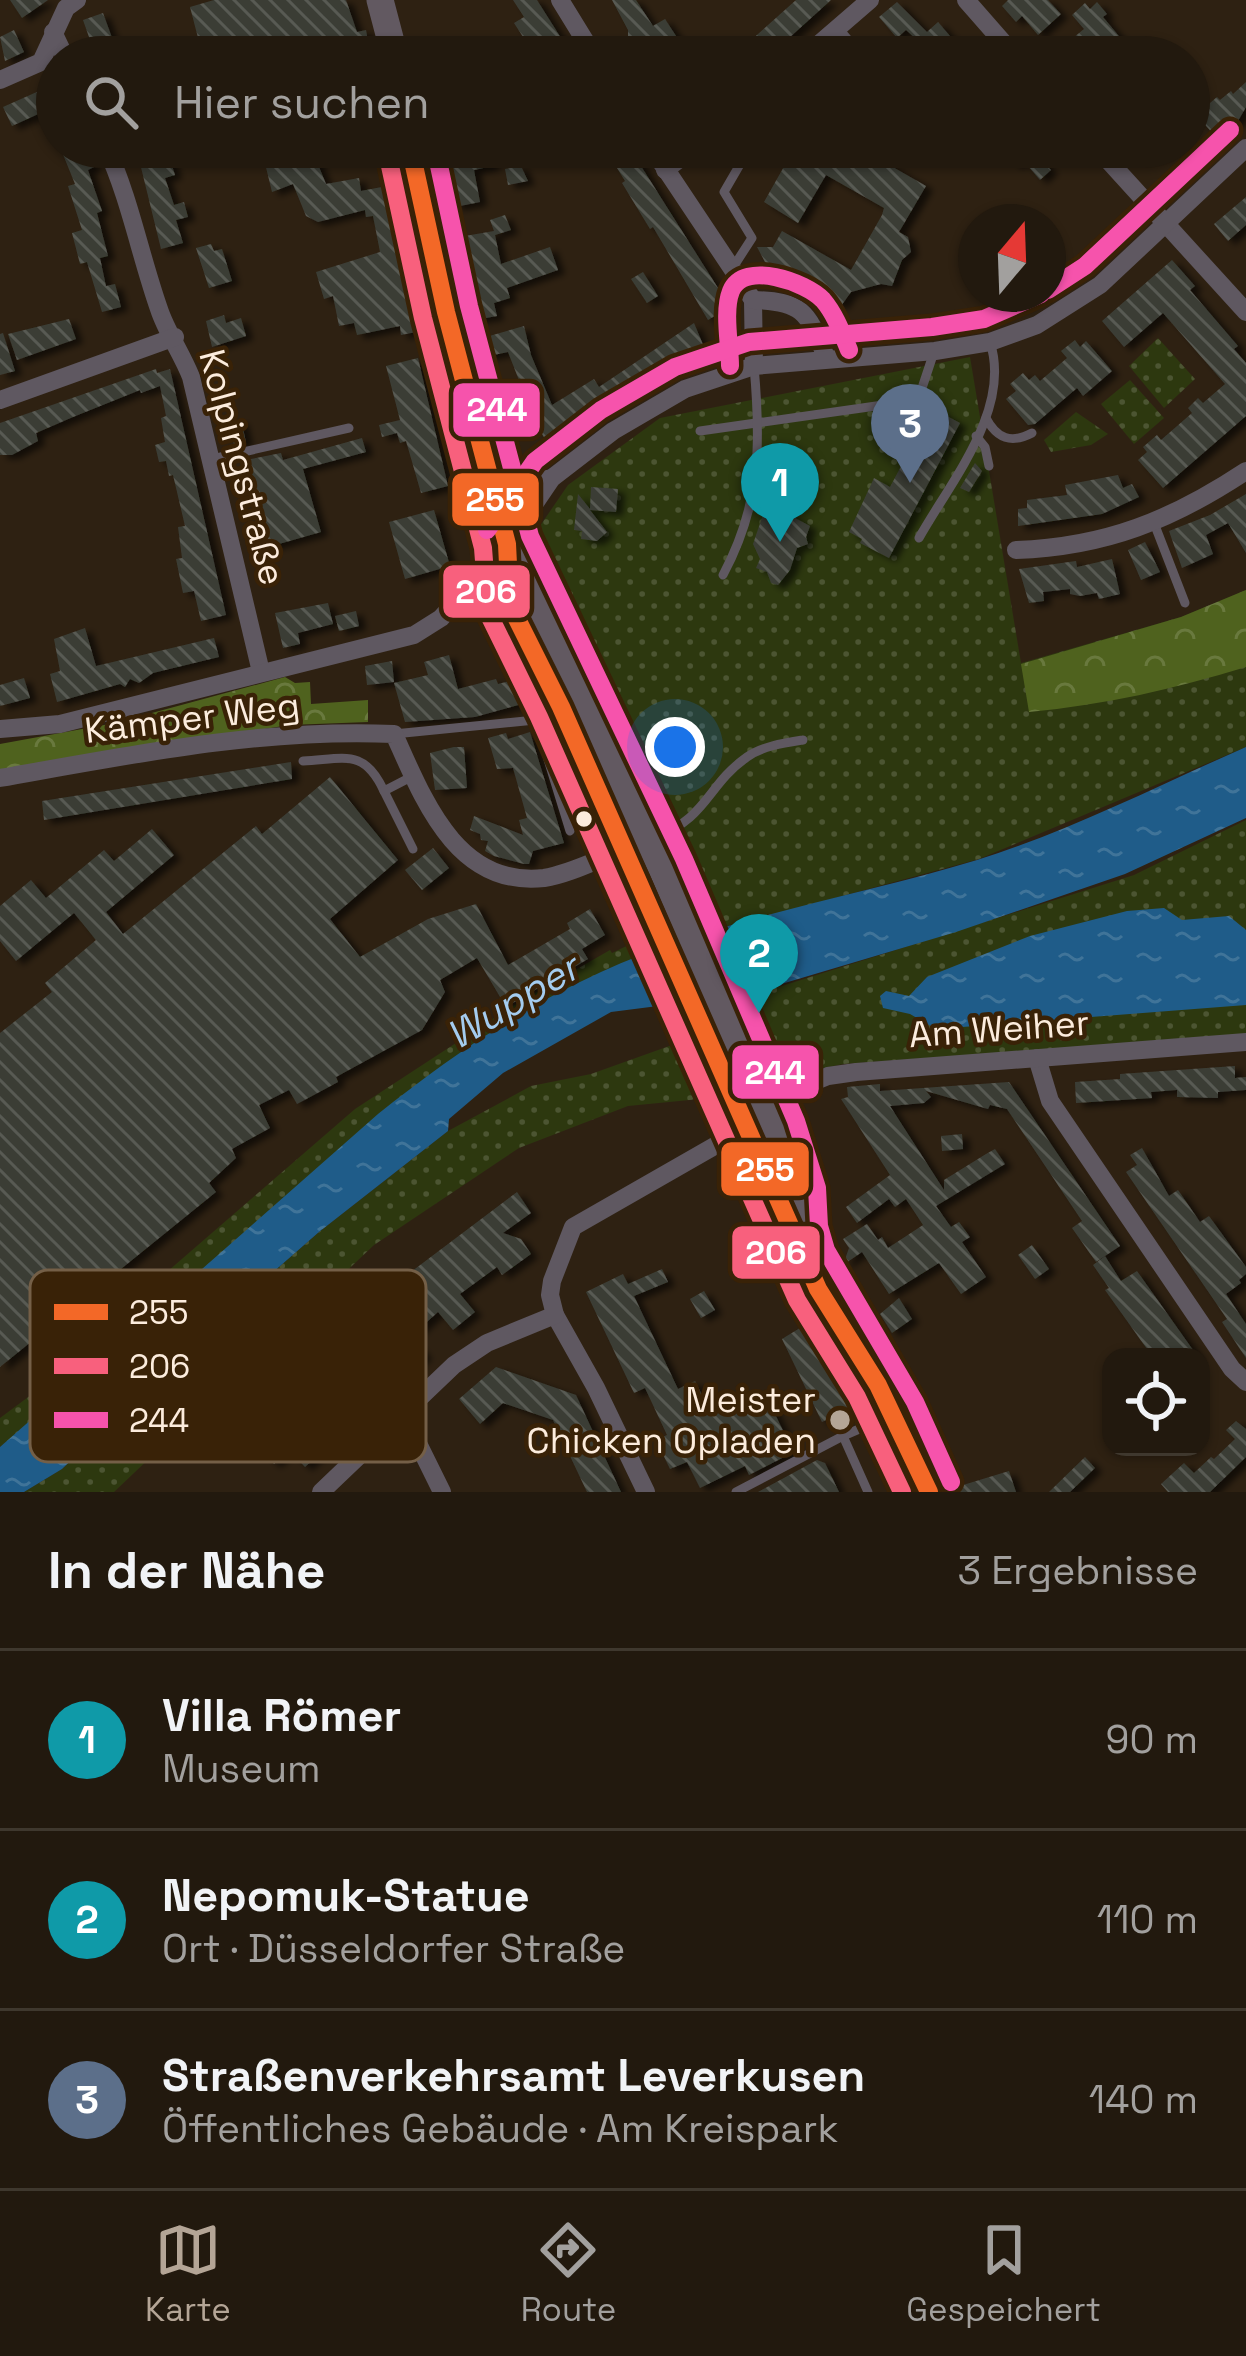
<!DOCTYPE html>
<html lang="de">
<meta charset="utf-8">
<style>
body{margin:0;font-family:"Space Grotesk",sans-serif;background:#2e261c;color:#f1f3f6}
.controls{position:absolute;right:36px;bottom:36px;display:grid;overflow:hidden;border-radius:24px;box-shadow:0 3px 9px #0004}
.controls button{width:108px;height:108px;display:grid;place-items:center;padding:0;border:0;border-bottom:3px solid #3f382e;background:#22190e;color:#f1f3f6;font:60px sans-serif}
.compass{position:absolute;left:958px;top:204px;width:108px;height:108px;border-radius:50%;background:#22190e;box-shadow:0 3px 9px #0004;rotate:19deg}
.you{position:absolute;left:675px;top:747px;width:42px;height:42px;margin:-30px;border:9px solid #fff;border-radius:50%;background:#1a73e8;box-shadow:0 0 0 18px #1a73e833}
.badge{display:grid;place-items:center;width:78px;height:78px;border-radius:50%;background:#b4a596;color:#fff;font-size:39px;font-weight:700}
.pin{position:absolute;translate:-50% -99px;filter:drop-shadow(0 3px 6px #0008)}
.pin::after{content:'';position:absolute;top:63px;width:42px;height:36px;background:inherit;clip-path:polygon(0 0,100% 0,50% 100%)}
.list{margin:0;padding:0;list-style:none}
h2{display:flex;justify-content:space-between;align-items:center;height:156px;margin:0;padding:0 48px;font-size:51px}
h2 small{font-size:39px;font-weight:400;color:#a2a09e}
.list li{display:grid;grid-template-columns:78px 1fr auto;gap:36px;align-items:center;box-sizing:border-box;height:180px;padding:0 48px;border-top:3px solid #3f382e}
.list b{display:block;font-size:45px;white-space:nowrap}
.list p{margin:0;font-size:39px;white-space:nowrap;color:#a2a09e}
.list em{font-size:39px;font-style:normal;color:#a2a09e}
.icon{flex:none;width:66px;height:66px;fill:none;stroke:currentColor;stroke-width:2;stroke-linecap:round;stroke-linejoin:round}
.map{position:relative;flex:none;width:1246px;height:1492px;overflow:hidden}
.search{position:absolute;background:#22190e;box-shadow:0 3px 9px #0004;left:36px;right:36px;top:36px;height:132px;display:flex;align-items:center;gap:30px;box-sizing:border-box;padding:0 42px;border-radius:66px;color:#a2a09e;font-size:45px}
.sheet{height:696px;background:#22190e}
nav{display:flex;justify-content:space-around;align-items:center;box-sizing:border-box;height:168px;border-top:3px solid #3f382e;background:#22190e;font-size:33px;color:#a2a09e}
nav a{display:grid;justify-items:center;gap:6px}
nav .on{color:#b4a596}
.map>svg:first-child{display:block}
.grass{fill:url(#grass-dots)}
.forest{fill:url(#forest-crowns)}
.water{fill:url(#water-ripples)}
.building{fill:url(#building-back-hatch);filter:url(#shadow)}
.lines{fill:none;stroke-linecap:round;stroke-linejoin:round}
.service{stroke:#5f5861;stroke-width:9}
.minor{stroke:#5f5861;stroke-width:18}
.secondary{stroke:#625961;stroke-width:27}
.bus-1-casing{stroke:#392207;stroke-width:27}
.bus-2-casing{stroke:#392207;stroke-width:27}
.bus-3-casing{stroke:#392207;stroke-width:27}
.bus-1{stroke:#f36827;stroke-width:18}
.bus-2{stroke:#f8607d;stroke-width:18}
.bus-3{stroke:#f653ac;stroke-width:18}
.bus-dot{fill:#fcecdd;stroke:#392207;stroke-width:4.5}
.poi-dot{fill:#b4a596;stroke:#392207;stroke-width:4.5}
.labels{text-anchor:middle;stroke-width:9;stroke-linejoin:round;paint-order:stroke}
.street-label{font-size:36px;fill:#fcecdd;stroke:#392207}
.poi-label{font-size:36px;fill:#fcecdd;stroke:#392207;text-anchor:end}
.water-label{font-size:39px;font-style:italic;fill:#a4ccef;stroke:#392207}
.key{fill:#392207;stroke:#745f47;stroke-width:3}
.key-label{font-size:33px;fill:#fcecdd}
.line-badge{stroke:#392207;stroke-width:4.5}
.badge-label{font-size:33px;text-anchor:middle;font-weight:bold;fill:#fff}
</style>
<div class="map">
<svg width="1246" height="1492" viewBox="0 0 1246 1492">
<defs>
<pattern id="grass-dots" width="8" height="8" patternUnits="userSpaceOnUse" patternTransform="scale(3)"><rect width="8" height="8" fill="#2d380f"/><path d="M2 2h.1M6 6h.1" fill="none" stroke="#4c5532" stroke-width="1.8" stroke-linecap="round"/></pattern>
<pattern id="forest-crowns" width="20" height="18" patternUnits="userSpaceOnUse" patternTransform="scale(3)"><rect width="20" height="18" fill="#4f621e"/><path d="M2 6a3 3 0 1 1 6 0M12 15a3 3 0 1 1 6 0" fill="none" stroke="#69793e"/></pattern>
<pattern id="water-ripples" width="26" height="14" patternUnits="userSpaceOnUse" patternTransform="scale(3)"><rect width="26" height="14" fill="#1f5c89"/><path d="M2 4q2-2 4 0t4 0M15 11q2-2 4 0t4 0" fill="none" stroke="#407499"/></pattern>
<pattern id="building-back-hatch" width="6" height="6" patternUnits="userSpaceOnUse" patternTransform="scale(3)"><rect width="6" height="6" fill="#3b3e36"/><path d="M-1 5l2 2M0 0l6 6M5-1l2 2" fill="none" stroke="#585a53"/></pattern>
<filter id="shadow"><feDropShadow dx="7" dy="4" stdDeviation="3" flood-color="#0009"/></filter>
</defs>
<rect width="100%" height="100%" fill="#2e2112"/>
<g class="grass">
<polygon points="1158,338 1195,379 1164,408 1129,366"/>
<polygon points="970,357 1021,663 1181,617 1246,590 1246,747 979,859 717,930 531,539 568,485 660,418"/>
<polygon points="1130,380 1164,418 1134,444 1101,404"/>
<polygon points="1076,412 1108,434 1091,445 1051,452 1044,440"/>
<polygon points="1246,820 1246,1035 843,1064 780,1077 741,999 1134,875"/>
<path d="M643 938 650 953C501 1009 413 1085 296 1188 197 1274 102 1365 0 1447V1418L35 1392 29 1385 58 1359 63 1362 355 1109 511 1007 610 950 612 953Z"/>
<polygon points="686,1040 710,1098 628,1106 519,1148 374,1245 114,1492 24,1492 62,1469 231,1309 319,1232 448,1131 531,1086 591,1074"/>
</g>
<g class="forest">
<path d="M1246 590V667C1174 689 1104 705 1029 712L1021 664 1181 617Z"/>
<polygon points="285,677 295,683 310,682 311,704 368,700 368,722 289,725 0,772 0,744 115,723"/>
</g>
<g class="water">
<path d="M1246 747V818L1125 874 956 932 744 995 611 1012 503 1073 449 1119 448 1131 319 1232 231 1309 62 1469 24 1492H0V1447L378 1114C448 1058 519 1009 601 972 720 918 852 898 977 860 1070 831 1157 786 1246 747Z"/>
<polygon points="1164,908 1182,920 1229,916 1246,930 1246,1005 936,1029 910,1014 883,1008 880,996 886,991 909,996 927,977 1030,936 1127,911"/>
</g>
<g class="building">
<polygon points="10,0 48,0 22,18"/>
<polygon points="214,0 346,0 357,32 366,30 371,57 335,57 334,50 306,57 203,57 190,7"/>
<polygon points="513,0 537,0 573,57 547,57 538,42 532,45 525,40 514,23 524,17"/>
<polygon points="612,0 636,0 653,26 665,19 680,42 671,47 628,45 628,30"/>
<polygon points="796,0 831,0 768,57 761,57 749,42"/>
<polygon points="1008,0 1048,0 1061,14 1038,35 1022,16 1016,22 1002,6"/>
<polygon points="897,2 927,32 938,22 968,57 936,57 906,30 897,38 879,17"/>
<polygon points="1097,2 1107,14 1103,17 1129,48 1122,55 1091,57 1073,38 1084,29 1072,15 1085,3 1090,9"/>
<polygon points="103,13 111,35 118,57 96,57 83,20"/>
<polygon points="14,30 24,52 5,61 0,37"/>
<polygon points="745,39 756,51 750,57 724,57"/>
<polygon points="1246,82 1246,107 1238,121 1218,139 1196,115 1217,97 1220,100 1231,91 1233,94"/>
<polygon points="57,83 57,131 47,110 12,126 3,107"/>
<polygon points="60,147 86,147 94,167 88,170 102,211 97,213 108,256 100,258 106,286 102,287 115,284 121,307 102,312 87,262 80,264 72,233 82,230 68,186 75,184"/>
<polygon points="136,147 166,147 175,175 165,178 174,205 184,202 188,217 176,220 183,243 161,249"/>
<polygon points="261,147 311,147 326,184 359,178 361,191 392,185 421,331 401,335 400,326 357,335 354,323 339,326 333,296 324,299 316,272 380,252 373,216 366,217 365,210 318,222 306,216 293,184 272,192"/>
<polygon points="443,147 490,147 493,166 474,170 480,202 455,207"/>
<polygon points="604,147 629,147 730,307 708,320 653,227 650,229 622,183 625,181"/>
<polygon points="795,147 858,147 926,186 899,232 908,237 911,252 902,260 892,286 881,284 851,292 841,306 814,291 812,295 765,262 757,247 773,247 782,231 851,270 882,215 884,208 826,175 798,223 764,202"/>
<polygon points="1012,147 1058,147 1042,161 1051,170 1040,180 1022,159 1016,165 1007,155"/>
<polygon points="521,166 528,181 508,185 505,169"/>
<polygon points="1246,197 1246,225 1228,241 1214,224"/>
<polygon points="505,215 511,230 495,235 501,264 550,247 558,270 507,288 510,298 494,303 497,316 475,320 467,283 458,284 454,266 453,260 463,258 459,237 494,231 490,220"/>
<polygon points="211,244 214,251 222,249 232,281 209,288 196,248"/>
<polygon points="1172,260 1195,286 1190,290 1238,346 1234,349 1246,363 1246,416 1163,488 1138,460 1147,452 1143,447 1157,435 1161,440 1192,413 1188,408 1198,398 1203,403 1225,384 1163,313 1124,347 1102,321"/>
<polygon points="643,272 658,296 647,303 631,279"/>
<polygon points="224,315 226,323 241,318 246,336 212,347 206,321"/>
<polygon points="69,319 76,339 17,360 8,334"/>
<polygon points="694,323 704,347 550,447 526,408 529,406 508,352 484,357 479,339 524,326 531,355 552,405 594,379 599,387"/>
<polygon points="3,333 15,371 0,375 0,334"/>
<polygon points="1075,340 1080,347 1086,341 1112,371 1083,396 1077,388 1035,424 1028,425 1006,399 1016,391 1010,384 1023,373 1029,380 1035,375 1040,381 1067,358 1061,351"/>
<polygon points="418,358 448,486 421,493 406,441 400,443 397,433 382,437 379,425 400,420 386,366"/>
<polygon points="156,369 157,373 170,369 226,615 201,621 194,591 183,593 176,559 182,558 178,527 185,526 173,475 169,476 166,461 159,462 155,445 165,442 161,418 166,416 160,386 141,393 140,390 73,417 36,433 38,441 12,455 0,455 0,423"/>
<polygon points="932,408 960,423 889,558 860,543 862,539 849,532 874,478 890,487"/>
<polygon points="241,420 246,442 234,445 229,423"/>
<polygon points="362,438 366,452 303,469 321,532 265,548 251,499 256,498 246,460 281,453 283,460"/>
<polygon points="975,463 982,471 969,492 960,488"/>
<polygon points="1118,475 1123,488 1132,484 1139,497 1102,514 1018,526 1018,509 1027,508 1027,500 1067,495 1065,485"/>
<polygon points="591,487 618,489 616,512 590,510 607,532 597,541 581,539 582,531 574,530 578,494 590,509"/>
<polygon points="1246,494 1246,553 1228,523 1206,535 1213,554 1182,568 1169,531 1210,515"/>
<polygon points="767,503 810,526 806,537 808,544 797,548 790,570 778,585 771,583 767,572 756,568 760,559 753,544"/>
<polygon points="434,510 450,566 405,579 389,522"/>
<polygon points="1145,542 1160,572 1141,580 1128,550"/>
<polygon points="1112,559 1120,594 1099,599 1097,593 1080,596 1070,594 1070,589 1043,592 1044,601 1029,603 1019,569 1076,561 1077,567"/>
<polygon points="328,603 333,624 298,633 300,644 283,648 275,613"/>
<polygon points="356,611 359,626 339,631 335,616"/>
<polygon points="85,628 96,666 214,638 219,657 153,673 139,683 130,679 125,687 120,684 57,702 50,674 60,671 54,639"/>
<polygon points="449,655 458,689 496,679 498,684 514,680 522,704 475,717 405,722 394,683 428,675 424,662"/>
<polygon points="392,661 394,682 367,685 365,666"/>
<polygon points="24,678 30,698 0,706 0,685"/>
<polygon points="530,732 564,843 533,851 529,864 524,864 494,856 485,851 488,841 481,840 480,834 470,830 474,816 523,835 519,820 527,818 513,768 497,769 488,738 506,733 508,739"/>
<polygon points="454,747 464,747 467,788 435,790 430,753"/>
<polygon points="291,762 292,779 44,820 42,801"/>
<polygon points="330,777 398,860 330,919 360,957 428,919 476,904 508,965 570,929 567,923 590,909 605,935 582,949 588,959 506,1007 477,958 440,980 445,992 422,1030 336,1077 338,1082 297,1104 289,1090 259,1105 270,1128 232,1149 236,1158 209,1183 216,1192 0,1367 0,1033 52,992 45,983 96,940 74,913 16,961 0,941 0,906 31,880 46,898 104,850 114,861 152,829 174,855 106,912 123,934 256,826 262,834"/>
<polygon points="433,848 449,868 422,890 405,870"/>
<polygon points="1235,1066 1235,1078 1246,1077 1246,1090 1218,1092 1218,1098 1177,1097 1177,1090 1151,1092 1152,1098 1076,1103 1075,1082 1120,1079 1120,1074"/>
<polygon points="1009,1082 1120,1246 1096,1262 1072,1228 1082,1221 1007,1109 990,1105 988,1109 926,1091 931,1097 924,1103 890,1106 944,1190 944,1180 986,1154 995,1149 1005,1164 936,1206 951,1227 959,1222 970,1237 962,1242 986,1277 961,1294 939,1263 889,1294 862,1252 843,1265 849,1248 843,1239 867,1224 878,1240 882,1237 888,1248 923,1225 906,1199 895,1207 889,1199 857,1223 846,1207 890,1175 841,1099 848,1097 847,1087 880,1084 880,1091"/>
<polygon points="962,1134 963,1149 942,1151 941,1136"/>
<polygon points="1142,1148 1169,1196 1178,1190 1200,1222 1209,1216 1246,1267 1246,1274 1239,1280 1241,1283 1226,1294 1246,1324 1246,1358 1222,1322 1227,1319 1126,1172 1137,1165 1130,1155"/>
<polygon points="517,1192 531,1213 503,1233 521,1239 531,1254 502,1275 497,1267 460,1294 475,1312 453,1330 438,1312 409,1338 425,1355 404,1375 387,1358 359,1384 375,1401 354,1421 338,1404 310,1430 326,1448 305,1467 289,1450 274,1464 240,1428 391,1287"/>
<polygon points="1032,1245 1049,1269 1035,1279 1018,1255"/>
<polygon points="1105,1256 1121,1281 1137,1271 1198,1357 1156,1357 1147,1349 1105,1290 1109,1288 1093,1265"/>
<polygon points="662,1269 668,1282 634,1296 678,1389 695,1381 712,1415 764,1391 787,1439 784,1441 790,1454 749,1475 745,1466 700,1488 687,1462 670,1469 656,1440 667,1435 645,1388 634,1393 586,1292 623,1274 628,1284"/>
<polygon points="704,1291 715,1310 701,1318 690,1299"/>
<polygon points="899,1298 912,1319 892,1333 880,1314"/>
<polygon points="808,1323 849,1409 822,1422 782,1339"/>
<polygon points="496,1367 576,1395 621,1492 587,1492 553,1420 503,1403 480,1424 459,1399"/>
<polygon points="1236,1421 1246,1429 1246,1457 1210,1492 1168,1492 1161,1484 1184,1463 1194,1473 1211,1457 1214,1459 1235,1439 1226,1430"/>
<polygon points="1085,1457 1095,1468 1070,1492 1049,1492"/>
<polygon points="817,1460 825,1463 839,1492 758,1492"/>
<polygon points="1009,1471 1016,1492 951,1492 950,1489"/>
</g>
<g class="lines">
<g class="service">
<polyline points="838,28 863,57"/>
<polyline points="888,149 889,147"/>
<polyline points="732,269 752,238 724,192 746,154 746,147"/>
<path d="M986 418C997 439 1011 444 1032 433"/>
<polyline points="700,431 918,400 934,352"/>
<polyline points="976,436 985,447 989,466"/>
<polyline points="212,459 349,428"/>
<polyline points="1154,523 1185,603"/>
<path d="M919 538C951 481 1012 409 990 342"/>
<path d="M723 575C761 504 761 444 754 366"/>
<polyline points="520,668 570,831"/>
<polyline points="394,734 535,720"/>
<path d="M303 761C345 759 364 748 384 791L413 776"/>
<polyline points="384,791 413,849"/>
<path d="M653 839C709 817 706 786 747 757 763 746 784 743 803 740"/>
<polyline points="843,1436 889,1416"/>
<polyline points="736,1492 843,1436 868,1492"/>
</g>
<g class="minor">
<polyline points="560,0 595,57"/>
<polyline points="966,0 1016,57"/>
<polyline points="53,32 65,57"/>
<polyline points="804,57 870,0"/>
<polyline points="0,80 41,62 66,8 77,0"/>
<path d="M106 147C130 199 140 255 159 309 166 331 182 354 191 377L261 672"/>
<polyline points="651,147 753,300 754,366"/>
<polyline points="1096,147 1246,312"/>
<polyline points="665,170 695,147"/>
<path d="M753 300C806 301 808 315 827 359"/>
<polyline points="0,400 175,337"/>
<polyline points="486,465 520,484 552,478"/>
<path d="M1016 550C1105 547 1172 520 1246 471"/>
<polyline points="0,729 60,724 414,635 441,618 507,544 552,478 613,431 685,389 754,366 935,351 990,342 1037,325 1100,285 1246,148"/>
<path d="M0 778C130 755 262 728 394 734 423 798 456 888 544 878 570 874 598 859 623 850"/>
<polyline points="1037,1058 1050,1101 1232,1369 1246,1382"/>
<polyline points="762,1103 828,1076 856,1072 1246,1042"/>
<polyline points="555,1315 596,1388 646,1492"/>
<polyline points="404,1415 442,1492"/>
<polyline points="321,1492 454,1365 487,1343 555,1315 550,1295 552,1281 573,1227 746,1128"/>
</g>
<g class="secondary">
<polyline points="380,0 395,57"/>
<polyline points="410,147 446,312 507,544 662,869 774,1130 793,1192 795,1230"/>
<polyline points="508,561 510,605 561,707 728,1089 776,1187 803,1259 818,1289 894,1414 929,1492"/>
</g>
<defs>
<polyline id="bus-1" points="410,147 446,312 507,544 510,605 561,707 818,1289 878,1385 929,1492"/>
<polyline id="bus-2" points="387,152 423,318 483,548 488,613 539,717 797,1300 857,1397 902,1492"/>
<g id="bus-3">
<polyline points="435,147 469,306 530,536 684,859 796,1121 817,1188 819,1226 826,1250 915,1402 951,1482"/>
<polyline points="1048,290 1085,266 1230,130"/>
<path d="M730 366C730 345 723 311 731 291 744 260 806 282 823 300 835 314 842 333 849 350"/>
<polyline points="487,530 535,461 601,410 675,367 749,342 932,327 984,319 1041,294"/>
</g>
</defs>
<use href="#bus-1" class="bus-1-casing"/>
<use href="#bus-2" class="bus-2-casing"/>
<use href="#bus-3" class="bus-3-casing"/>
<use href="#bus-1" class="bus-1"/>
<use href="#bus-2" class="bus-2"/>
<use href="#bus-3" class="bus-3"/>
</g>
<circle class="bus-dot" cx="584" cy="819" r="10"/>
<circle class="poi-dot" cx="840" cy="1420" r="12"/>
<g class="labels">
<g class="street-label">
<text transform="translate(243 467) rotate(75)" y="13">Kolpingstraße</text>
<text transform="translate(192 717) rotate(-7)" y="13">Kämper Weg</text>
<text transform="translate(999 1028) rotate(-4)" y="13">Am Weiher</text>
</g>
<g class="poi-label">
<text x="816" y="1412">Meister<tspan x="816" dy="41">Chicken Opladen</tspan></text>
</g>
<g class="water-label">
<text transform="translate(512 1001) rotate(-31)" y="14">Wupper</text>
</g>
</g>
<rect x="30" y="1270" width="396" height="192" rx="18" class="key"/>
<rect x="54" y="1304" width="54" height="16" fill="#f36827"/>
<rect x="54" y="1358" width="54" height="16" fill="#f8607d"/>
<rect x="54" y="1412" width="54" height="16" fill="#f653ac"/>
<g class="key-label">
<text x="129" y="1324">255</text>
<text x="129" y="1378">206</text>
<text x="129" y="1432">244</text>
</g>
<g class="line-badge">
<rect x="451" y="381" width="91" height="58" rx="12" fill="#f653ac"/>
<rect x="450" y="471" width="91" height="57" rx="12" fill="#f36827"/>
<rect x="441" y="563" width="91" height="57" rx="12" fill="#f8607d"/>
<rect x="730" y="1043" width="91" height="58" rx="12" fill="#f653ac"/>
<rect x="719" y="1140" width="92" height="58" rx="12" fill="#f36827"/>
<rect x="730" y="1224" width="92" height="57" rx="12" fill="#f8607d"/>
</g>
<g class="badge-label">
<text x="497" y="421">244</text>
<text x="495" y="511">255</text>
<text x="486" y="603">206</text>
<text x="775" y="1084">244</text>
<text x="765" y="1181">255</text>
<text x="776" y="1264">206</text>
</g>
</svg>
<div class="controls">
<button><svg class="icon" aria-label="locate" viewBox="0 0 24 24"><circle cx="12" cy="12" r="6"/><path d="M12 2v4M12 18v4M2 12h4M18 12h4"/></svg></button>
</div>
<svg class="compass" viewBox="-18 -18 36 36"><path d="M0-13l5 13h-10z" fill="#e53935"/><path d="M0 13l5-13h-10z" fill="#a2a09e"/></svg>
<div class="you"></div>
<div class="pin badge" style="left:780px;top:542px;background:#0f9aa8">1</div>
<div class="pin badge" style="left:759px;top:1013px;background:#0f9aa8">2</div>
<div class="pin badge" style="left:910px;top:483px;background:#5c6f8a">3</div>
<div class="search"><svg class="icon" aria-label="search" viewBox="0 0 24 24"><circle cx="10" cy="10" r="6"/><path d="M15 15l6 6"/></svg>Hier suchen</div>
</div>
<section class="sheet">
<h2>In der Nähe<small>3 Ergebnisse</small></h2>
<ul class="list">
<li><span class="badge" style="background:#0f9aa8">1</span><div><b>Villa Römer</b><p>Museum</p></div><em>90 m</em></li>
<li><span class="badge" style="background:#0f9aa8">2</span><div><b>Nepomuk-Statue</b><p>Ort · Düsseldorfer Straße</p></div><em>110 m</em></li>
<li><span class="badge" style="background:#5c6f8a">3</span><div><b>Straßenverkehrsamt Leverkusen</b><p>Öffentliches Gebäude · Am Kreispark</p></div><em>140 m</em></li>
</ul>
</section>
<nav>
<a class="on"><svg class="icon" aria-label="map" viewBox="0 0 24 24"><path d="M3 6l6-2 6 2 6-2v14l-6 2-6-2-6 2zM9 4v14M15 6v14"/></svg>Karte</a>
<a><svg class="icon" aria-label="directions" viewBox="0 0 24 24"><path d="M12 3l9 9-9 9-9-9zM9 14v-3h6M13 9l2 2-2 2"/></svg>Route</a>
<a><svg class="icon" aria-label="saved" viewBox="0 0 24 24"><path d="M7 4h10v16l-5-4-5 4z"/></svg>Gespeichert</a>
</nav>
